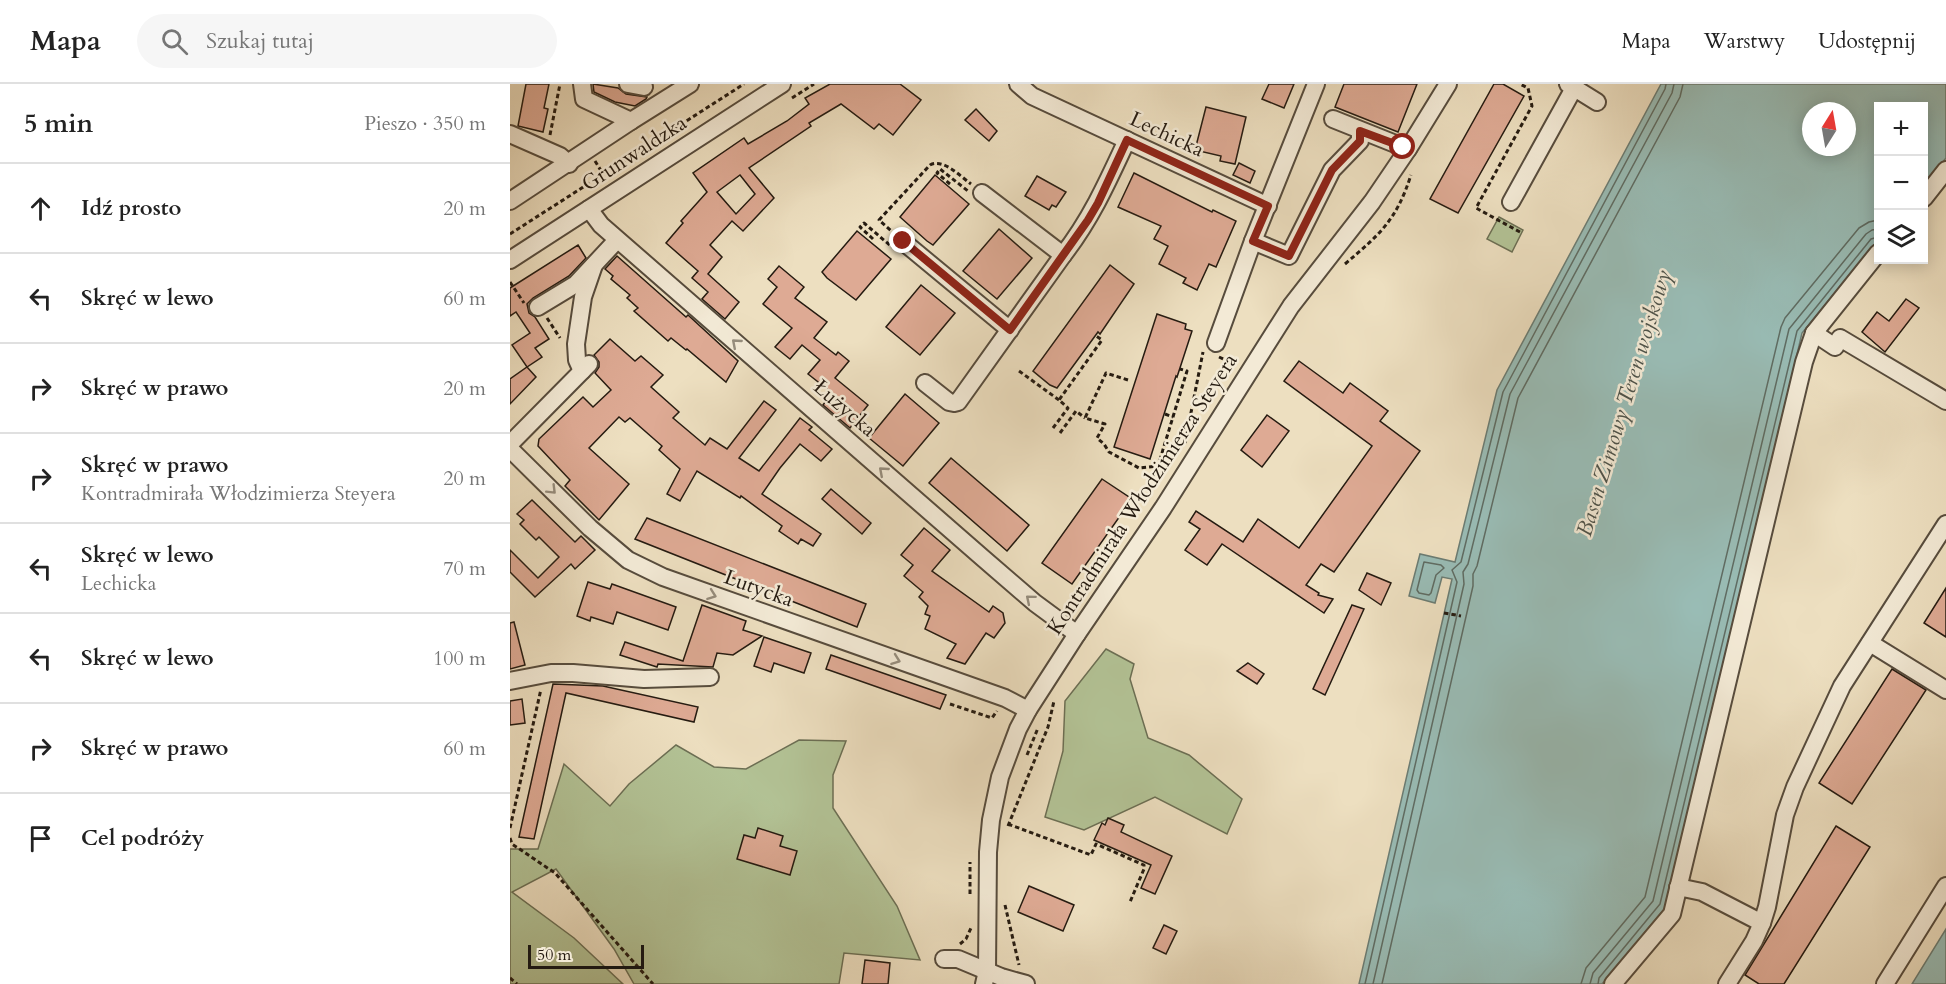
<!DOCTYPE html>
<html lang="pl">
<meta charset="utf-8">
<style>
body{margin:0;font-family:Cardo,serif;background:#f6f6f6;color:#222}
.controls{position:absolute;right:18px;top:18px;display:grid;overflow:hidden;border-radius:0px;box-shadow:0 3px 15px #0003}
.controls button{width:54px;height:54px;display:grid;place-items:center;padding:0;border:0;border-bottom:2px solid #e0e0e0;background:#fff;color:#222;font:30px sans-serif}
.compass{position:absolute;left:1292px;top:18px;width:54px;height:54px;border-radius:50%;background:#fff;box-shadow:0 3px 15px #0003;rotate:11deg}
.scale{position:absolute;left:18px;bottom:15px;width:116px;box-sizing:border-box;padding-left:6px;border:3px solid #251b11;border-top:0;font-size:16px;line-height:21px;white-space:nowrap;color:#251b11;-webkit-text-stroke:4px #f3ead6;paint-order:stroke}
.stop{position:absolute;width:18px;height:18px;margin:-14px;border:4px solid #8f2418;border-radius:50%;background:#fff}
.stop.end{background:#8f2418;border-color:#fff;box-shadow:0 2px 6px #0008}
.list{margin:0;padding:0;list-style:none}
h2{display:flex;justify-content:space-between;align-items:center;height:78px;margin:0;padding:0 24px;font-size:26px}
h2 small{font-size:20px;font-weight:400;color:#767676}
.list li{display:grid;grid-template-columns:39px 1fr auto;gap:18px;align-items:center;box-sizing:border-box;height:90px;padding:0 24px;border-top:2px solid #e0e0e0}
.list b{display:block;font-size:22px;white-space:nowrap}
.list p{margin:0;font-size:20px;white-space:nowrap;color:#767676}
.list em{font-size:20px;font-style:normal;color:#767676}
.icon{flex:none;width:33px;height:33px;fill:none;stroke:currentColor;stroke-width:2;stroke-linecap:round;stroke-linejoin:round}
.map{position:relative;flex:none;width:1436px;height:900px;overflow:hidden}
header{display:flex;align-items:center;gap:36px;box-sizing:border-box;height:84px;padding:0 30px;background:#fff;border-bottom:2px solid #e0e0e0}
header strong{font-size:28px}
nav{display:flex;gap:33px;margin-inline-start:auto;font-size:21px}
.search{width:420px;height:54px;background:#f6f6f6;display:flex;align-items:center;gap:15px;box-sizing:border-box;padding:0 21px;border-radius:33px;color:#767676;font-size:22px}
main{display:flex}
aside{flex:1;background:#fff}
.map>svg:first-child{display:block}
.green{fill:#b3c396;stroke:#6c6f54;stroke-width:1.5}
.water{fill:#99bcb5;stroke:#6b7c73;stroke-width:1.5;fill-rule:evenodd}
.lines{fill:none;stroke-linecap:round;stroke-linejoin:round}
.shore{stroke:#5f6c63;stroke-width:1.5}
.building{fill:#deaa94;stroke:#251b11;stroke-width:1.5;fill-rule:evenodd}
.minor-casing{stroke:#574c3d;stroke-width:20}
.path{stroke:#251b11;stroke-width:3;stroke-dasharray:4.5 3;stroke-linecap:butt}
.minor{stroke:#f3ead6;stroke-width:16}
.oneway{stroke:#968d7d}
.route{stroke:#8f2418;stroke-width:8}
.labels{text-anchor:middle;stroke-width:5;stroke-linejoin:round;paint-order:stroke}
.street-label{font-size:21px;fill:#251b11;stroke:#f3ead6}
.water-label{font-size:22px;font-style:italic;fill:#4e534a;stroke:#f3ead6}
</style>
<header>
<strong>Mapa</strong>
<div class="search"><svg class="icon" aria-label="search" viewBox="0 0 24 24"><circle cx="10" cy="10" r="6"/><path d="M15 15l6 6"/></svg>Szukaj tutaj</div>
<nav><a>Mapa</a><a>Warstwy</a><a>Udostępnij</a></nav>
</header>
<main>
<aside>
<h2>5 min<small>Pieszo · 350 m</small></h2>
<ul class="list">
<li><svg class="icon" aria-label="ahead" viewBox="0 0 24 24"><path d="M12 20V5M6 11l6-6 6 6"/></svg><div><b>Idź prosto</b></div><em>20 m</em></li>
<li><svg class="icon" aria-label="left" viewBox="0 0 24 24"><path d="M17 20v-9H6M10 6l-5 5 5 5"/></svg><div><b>Skręć w lewo</b></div><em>60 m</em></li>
<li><svg class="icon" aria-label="right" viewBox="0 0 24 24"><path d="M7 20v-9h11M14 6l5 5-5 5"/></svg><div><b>Skręć w prawo</b></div><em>20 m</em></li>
<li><svg class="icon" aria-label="right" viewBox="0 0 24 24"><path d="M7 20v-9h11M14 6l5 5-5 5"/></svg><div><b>Skręć w prawo</b><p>Kontradmirała Włodzimierza Steyera</p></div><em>20 m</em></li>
<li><svg class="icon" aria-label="left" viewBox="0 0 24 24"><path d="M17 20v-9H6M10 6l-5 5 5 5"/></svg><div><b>Skręć w lewo</b><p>Lechicka</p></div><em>70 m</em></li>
<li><svg class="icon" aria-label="left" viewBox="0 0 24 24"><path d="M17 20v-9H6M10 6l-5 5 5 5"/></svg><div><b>Skręć w lewo</b></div><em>100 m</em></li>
<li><svg class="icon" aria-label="right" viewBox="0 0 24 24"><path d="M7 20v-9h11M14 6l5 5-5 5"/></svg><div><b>Skręć w prawo</b></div><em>60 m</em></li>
<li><svg class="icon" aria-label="arrive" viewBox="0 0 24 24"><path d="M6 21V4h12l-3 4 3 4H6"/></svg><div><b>Cel podróży</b></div></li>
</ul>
</aside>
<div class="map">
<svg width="1436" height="900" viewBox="0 0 1436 900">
<rect width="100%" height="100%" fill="#eddfc0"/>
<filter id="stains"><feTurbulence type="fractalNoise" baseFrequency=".00333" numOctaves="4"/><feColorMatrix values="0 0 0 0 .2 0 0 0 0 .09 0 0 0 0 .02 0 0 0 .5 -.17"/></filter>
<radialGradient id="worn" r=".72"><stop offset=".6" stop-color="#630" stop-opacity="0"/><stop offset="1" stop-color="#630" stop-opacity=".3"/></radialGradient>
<g class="green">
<polygon points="989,133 1013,146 1002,168 977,155"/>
<polygon points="596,565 624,580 620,595 638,654 679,671 732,715 717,750 645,713 574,746 535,733 553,667 555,617"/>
<polygon points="289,656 336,657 323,691 323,724 387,822 410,876 334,869 329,900 124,900 104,865 46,785 2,808 64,854 113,900 0,900 0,765 28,765 54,680 100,722 119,700 166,661 204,683 236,685"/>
</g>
<g class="water">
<path d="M1151 0H1436V74L1414 101V22H1368V156L1292 249 1156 823 1092 900H849L942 495 932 493 925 519 899 512 910 470 945 478 987 306ZM1301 27H1337V63H1301Z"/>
<polygon points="1436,845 1436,900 1402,900"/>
</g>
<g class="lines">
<g class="shore">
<polygon points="914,478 931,481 934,484 926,491 921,509 919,511 909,509 907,506"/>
<polyline points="855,900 947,498 942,486 951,478 993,308 1155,5 1156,0"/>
<polyline points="863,900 954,500 953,488 958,480 1000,310 1162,9 1164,0"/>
<polyline points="872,900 963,502 963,490 967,482 1008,314 1170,13 1173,0"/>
<polyline points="1071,900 1076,884 1135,813 1271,243 1275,234 1349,144 1359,138 1368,136"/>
<polyline points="1080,900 1083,889 1143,817 1279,245 1356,150 1362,146 1368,145"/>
<polyline points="1088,900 1089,894 1150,820 1287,247 1361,155 1368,153"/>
</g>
</g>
<g class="building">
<polygon points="16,0 39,0 34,24 38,25 33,48 8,42"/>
<polygon points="83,0 108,4 116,10 137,13 136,15 125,22 105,18 84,8"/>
<path d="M320 0H390L411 16 383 51 369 40 364 45 331 20 299 39 301 42 239 84 264 114 233 147 222 137 200 161 212 173 198 190 229 218 215 235 192 215 198 208 182 194 188 187 156 159 173 139 171 137 197 108 183 89 234 54 238 60 277 37 299 20 295 14ZM230 91 245 110 226 130 207 108Z"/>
<polygon points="759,0 784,0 774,24 752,15"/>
<polygon points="834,0 907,0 888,48 825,23"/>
<polygon points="984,0 993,0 1014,12 948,129 920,115"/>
<polygon points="696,23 736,33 725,80 710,77 711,72 685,66"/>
<polygon points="466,25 487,47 479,57 455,36"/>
<polygon points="729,79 745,87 740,99 723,91"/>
<polygon points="624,89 702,128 703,126 726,137 706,183 699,180 687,206 673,199 676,194 649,180 658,162 644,155 651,142 608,123"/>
<polygon points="425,91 459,120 423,161 417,157 390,133"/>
<polygon points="527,92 556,108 546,123 542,121 539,126 515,112"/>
<polygon points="489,145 522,174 487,215 453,187"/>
<polygon points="347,147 381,175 346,216 317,194 312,188"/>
<polygon points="68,161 76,174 59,192 23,214 17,220 19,229 25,233 39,255 25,264 32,273 17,283 2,261 20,249 6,228 0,232 0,204"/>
<polygon points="107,172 176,233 178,231 228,277 216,298 177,265 176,266 161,254 158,257 124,227 128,224 117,214 120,211 101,195 103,192 95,185"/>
<polygon points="600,181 624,200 590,250 588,248 547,304 540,301 523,287"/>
<polygon points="269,182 294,203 285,214 317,238 304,254 326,271 328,268 339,277 325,294 358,321 340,344 313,321 322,309 298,290 310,276 292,261 280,275 265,263 282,244 253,220 267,203 258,195"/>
<polygon points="411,201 445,229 410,271 376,243"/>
<polygon points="1396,215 1409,224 1375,268 1352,248 1367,228 1379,237"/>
<polygon points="647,230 676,240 675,245 682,247 667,293 666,292 640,375 604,363"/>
<polygon points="100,255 125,277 131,272 153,291 141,303 169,328 163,334 195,361 200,354 217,365 254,317 266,326 229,374 249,387 290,334 302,343 299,346 322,365 311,377 290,360 270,384 252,410 311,450 303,462 291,455 288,460 269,447 272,442 231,412 230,414 187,387 170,417 157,410 170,385 149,366 152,362 120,334 115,338 109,333 79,364 119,400 89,436 55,402 60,396 28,362 29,355 73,313 83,323 101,306 85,289 89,283 89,278 84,271"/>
<polygon points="789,277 833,309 840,299 878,327 870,337 910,367 824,488 811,480 796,501 809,509 808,511 823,515 814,529 712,460 697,481 675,466 690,445 679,438 686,427 733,458 748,435 789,464 862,362 774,297"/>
<polygon points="17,283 26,293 0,320 0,295"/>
<polygon points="395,310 429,339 393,382 359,354"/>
<polygon points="757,331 779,347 752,383 731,366"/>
<polygon points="441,374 519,441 497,467 419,399"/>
<polygon points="592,395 622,415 562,500 532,479"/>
<polygon points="321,405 361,439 352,450 312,415"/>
<polygon points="22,416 65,458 71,452 85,466 65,485 61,480 25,513 0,488 0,466 28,494 49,473 29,453 26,456 10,440 14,436 7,430"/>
<polygon points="137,434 356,520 347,543 125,455"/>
<polygon points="414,444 440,466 422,487 479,528 483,522 493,529 495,539 484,554 476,549 455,580 437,574 446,560 415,545 420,532 415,530 418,522 409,513 413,508 394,492 403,481 391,471"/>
<polygon points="857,489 881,499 871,521 849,506"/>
<polygon points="78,498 100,505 102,500 166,523 158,546 107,528 103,540 81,533 80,537 67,532"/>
<polygon points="1436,504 1436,553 1414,539"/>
<polygon points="192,521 236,537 233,546 252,552 223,571 207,569 203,583 148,580 147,583 110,571 115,558 173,577"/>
<polygon points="842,521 854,525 815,611 803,605"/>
<polygon points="4,538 15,581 0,585 0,539"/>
<polygon points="254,553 301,569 294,589 264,579 261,588 244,582"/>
<polygon points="321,571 436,611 430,625 316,585"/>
<polygon points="738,579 754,590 747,600 727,587"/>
<polygon points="1382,585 1416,606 1342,720 1309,699"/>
<polygon points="43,600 93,602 188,623 184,638 56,609 24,755 9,753"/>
<polygon points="12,615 15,639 0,641 0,617"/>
<polygon points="598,734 614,741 611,748 662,772 645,810 631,804 641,781 584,756 592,739 595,741"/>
<polygon points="1326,742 1360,763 1274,900 1249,900 1235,891"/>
<polygon points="248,744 273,752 270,762 287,767 280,791 227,775 234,751 245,754"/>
<polygon points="519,802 564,821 553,847 508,828"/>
<polygon points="654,841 667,847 656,870 643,864"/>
<polygon points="355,876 380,879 378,900 352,900"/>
</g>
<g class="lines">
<defs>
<g id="minor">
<polyline points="72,0 74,15 121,37 180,0"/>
<polyline points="118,0 134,3"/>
<polyline points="508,0 522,12 758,122"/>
<polyline points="1058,0 1087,18"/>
<polyline points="823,35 898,65"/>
<polyline points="0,50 50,72 59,80"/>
<polyline points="1414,114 1436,86"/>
<polyline points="0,117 121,37"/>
<polyline points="1001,118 1064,4"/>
<polyline points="79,125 91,141 474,475 525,519 567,550"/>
<polyline points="743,157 779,172 822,86 850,57 850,47"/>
<polyline points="396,160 500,246"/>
<path d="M553 171C581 135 598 97 617 56"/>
<polyline points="0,176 272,0"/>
<polyline points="28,223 66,200 107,156"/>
<polyline points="1304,249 1325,263 1330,254 1436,317"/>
<polyline points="706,259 743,157 806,0"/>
<polyline points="72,287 67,276 66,260 73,213 84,181"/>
<polyline points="415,299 439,318 444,319 448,318 553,171 472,109"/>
<polyline points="0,360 79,280"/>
<polyline points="0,365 80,444 118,476 153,493 495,614 518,626"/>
<polyline points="1360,559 1436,606"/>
<polyline points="0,597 41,589 63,589 134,595 200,593"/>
<polyline points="1168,803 1192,808 1252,839"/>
<polyline points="434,875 448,875 491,893 516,900"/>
<polyline points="474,900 477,887 478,768 481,736 490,693 508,645 518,626 567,550 653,424 781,222 862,118 898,65 938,0"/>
<polyline points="1103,900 1162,830 1294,278 1304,249 1368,169"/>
<polyline points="1217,900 1244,857 1252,839 1257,823 1275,731 1285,703 1332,602 1436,440"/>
<polyline points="1375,900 1436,802"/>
</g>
</defs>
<use href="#minor" class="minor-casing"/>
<g class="path">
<polyline points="282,14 304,0"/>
<polyline points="40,51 50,0"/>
<polyline points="85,77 93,90"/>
<polyline points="440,100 427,89 430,85 458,107"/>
<polyline points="1010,148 966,124 1022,22 1018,4 1010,0"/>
<polyline points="0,150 234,0"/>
<path d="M386 151 369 136 420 81C433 74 450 92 461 100"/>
<polyline points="363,155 350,143 354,139 382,163"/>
<path d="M835 180C870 150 886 137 901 91"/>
<polyline points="0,198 14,219"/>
<polyline points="37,234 50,254"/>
<polyline points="709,273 724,280"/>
<polyline points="509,287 549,316"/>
<polyline points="618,296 596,289 575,334 595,340 587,354 594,360 599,368 629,384 648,382 677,287 670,285"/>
<polyline points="655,330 663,333"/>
<polyline points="543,344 558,324 549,316 592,256 586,252"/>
<polyline points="550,349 566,327 575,334"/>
<polyline points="675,359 693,268"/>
<polyline points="934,529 951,532"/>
<polyline points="440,620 482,634 487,627"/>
<polyline points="517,671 528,644"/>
<polyline points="498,740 581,771 586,760 634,781 634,785 620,818"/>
<polyline points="498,742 538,643 544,617"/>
<polyline points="0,744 31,605"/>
<polyline points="0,754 2,760 45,789 143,900"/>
<polyline points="460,810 460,778"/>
<polyline points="495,821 509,881"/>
<polyline points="450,860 456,855 461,844"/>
<polyline points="0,894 7,900"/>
</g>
<use href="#minor" class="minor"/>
</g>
<defs><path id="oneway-chevron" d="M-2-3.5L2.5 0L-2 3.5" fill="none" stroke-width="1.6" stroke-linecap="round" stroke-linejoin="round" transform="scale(1.5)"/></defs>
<g class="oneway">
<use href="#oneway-chevron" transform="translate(226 259) rotate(-139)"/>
<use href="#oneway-chevron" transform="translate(373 387) rotate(-139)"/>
<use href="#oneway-chevron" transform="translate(42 406) rotate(45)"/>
<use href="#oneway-chevron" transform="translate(202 511) rotate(20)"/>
<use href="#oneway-chevron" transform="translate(520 515) rotate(-140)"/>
<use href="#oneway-chevron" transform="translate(386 576) rotate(20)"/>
</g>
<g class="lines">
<polyline class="route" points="393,157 500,246 578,136 588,119 617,56 758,122 743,157 779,172 822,86 850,57 850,47 893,63"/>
</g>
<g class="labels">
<g class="street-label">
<text transform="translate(657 50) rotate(25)" y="7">Lechicka</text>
<text transform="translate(124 69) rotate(-33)" y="7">Grunwaldzka</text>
<text transform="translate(335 324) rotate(41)" y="7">Łużycka</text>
<text transform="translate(632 410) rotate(-57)" y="7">Kontradmirała Włodzimierza Steyera</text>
<text transform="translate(249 504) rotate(20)" y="7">Lutycka</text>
</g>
<g class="water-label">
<text transform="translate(1113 319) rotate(-73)" y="8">Basen Zimowy Teren wojskowy</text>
</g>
</g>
<rect width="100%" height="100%" filter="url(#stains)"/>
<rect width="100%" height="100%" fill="url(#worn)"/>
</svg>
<div class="controls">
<button>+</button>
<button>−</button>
<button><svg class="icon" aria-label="layers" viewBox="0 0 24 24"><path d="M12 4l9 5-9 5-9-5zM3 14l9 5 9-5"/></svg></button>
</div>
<svg class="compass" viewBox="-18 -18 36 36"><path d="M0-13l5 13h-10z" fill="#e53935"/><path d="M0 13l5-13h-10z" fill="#767676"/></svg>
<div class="scale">50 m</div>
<div class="stop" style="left:893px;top:63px"></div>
<div class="stop end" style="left:393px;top:157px"></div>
</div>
</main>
